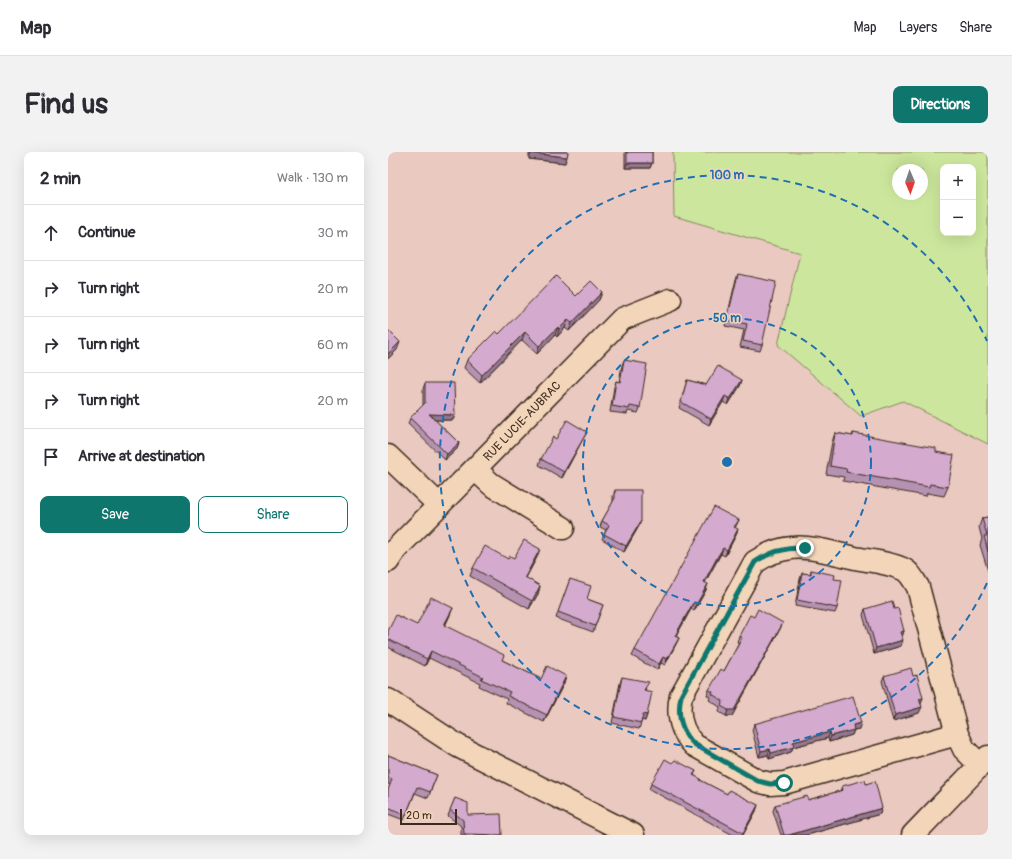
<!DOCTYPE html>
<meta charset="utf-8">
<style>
body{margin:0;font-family:Pangolin,sans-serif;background:#f2f2f3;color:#2b2b33}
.controls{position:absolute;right:12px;top:12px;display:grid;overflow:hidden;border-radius:8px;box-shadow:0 4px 16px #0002}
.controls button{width:36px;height:36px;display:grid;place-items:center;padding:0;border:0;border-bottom:1px solid #e1e1e2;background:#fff;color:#2b2b33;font:20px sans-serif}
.compass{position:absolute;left:504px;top:12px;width:36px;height:36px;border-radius:50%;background:#fff;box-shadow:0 4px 16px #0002;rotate:178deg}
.scale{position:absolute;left:12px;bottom:10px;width:57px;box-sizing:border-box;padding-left:4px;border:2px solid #3b2a1e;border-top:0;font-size:11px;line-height:14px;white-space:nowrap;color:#3b2a1e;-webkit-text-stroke:3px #f3d6ba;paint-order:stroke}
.stop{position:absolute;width:12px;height:12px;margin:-9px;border:3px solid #0f766e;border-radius:50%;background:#fff}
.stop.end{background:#0f766e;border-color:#fff;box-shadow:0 1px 4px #0008}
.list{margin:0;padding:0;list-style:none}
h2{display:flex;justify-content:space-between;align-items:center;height:52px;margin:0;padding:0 16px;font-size:17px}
h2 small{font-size:13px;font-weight:400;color:#7c7c81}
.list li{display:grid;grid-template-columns:26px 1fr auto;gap:12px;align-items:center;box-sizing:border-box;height:56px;padding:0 16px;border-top:1px solid #e1e1e2}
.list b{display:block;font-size:15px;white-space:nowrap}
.list em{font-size:13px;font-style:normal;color:#7c7c81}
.actions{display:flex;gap:8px;padding:12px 16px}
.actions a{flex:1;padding:9px 0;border:1px solid #0f766e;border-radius:8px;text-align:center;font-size:14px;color:#0f766e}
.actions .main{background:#0f766e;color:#fff}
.icon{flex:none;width:22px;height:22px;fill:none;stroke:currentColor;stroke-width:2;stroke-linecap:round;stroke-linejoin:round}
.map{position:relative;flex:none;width:600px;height:683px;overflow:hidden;border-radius:8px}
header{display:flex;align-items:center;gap:24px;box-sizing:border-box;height:56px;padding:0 20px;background:#fff;border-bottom:1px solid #e1e1e2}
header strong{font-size:19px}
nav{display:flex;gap:22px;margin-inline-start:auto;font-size:14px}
.intro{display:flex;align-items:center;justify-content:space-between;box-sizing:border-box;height:96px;padding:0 24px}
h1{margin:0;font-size:28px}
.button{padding:10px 18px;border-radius:8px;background:#0f766e;color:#fff;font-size:14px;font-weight:700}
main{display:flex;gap:24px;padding:0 24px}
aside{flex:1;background:#fff;border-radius:8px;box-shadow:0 4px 16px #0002}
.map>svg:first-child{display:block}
.green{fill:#cce79d;stroke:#84885e;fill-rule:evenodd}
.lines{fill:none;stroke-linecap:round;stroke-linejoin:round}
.street-casing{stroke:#3b2a1e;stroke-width:25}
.street{stroke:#f3d6ba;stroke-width:22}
.wall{fill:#b692b2;stroke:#3b2a1e}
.shaded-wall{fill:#947791;stroke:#3b2a1e}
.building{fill:#d4aacf;stroke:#3b2a1e}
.route{stroke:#0f766e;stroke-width:5}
.ring{fill:none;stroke:#1f6fb2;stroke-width:2;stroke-dasharray:7 5}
.labels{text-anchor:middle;stroke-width:3;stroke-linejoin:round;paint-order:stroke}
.street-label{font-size:12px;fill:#3b2a1e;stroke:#f3d6ba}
.centre{fill:#1f6fb2;stroke:#f3d6ba;stroke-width:2}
.ring-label{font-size:12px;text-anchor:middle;font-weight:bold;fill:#1f6fb2;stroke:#f3d6ba;stroke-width:3;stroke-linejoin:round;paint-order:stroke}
</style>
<header>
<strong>Map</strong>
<nav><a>Map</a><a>Layers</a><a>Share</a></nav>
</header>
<div class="intro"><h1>Find us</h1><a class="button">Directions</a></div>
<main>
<aside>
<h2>2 min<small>Walk · 130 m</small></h2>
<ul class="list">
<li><svg class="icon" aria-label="ahead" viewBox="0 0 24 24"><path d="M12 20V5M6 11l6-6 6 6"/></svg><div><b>Continue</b></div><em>30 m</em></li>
<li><svg class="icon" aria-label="right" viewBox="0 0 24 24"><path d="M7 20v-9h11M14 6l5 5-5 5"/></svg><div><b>Turn right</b></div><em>20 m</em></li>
<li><svg class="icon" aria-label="right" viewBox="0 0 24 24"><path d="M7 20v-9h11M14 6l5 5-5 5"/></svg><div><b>Turn right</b></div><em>60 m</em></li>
<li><svg class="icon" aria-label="right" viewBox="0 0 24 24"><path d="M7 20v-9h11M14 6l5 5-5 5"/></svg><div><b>Turn right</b></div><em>20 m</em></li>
<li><svg class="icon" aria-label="arrive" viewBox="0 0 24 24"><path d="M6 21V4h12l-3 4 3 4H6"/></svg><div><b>Arrive at destination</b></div></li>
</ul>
<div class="actions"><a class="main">Save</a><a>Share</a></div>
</aside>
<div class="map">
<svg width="600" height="683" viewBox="0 0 600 683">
<rect width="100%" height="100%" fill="#eac9c0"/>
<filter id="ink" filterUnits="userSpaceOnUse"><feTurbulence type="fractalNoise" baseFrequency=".025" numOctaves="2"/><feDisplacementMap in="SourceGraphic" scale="8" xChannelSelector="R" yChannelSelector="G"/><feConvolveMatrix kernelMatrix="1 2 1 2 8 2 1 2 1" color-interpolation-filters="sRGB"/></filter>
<g filter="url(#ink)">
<path class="green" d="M285 0H600V292L515 249 473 264 390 193 412 101 286 64ZM555 15H585V81H555ZM510 18H534V42H510Z"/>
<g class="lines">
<defs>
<g id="street">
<polyline points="0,304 51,353"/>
<polyline points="87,317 103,332 175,376"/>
<polyline points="0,409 8,397 234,167 282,148"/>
<polyline points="0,548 70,594 245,683"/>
<path d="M569 582 396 631 382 632 370 629 306 593C293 579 289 562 293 544L367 410C379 402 390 397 404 396 421 393 449 402 467 406 483 409 500 410 515 417 522 420 526 429 530 435L569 582 576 597 592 613"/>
<polyline points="525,683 600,605"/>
</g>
</defs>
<use href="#street" class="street-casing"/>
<use href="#street" class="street"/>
</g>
<g class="wall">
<polygon points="141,0 180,0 177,11 141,7"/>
<polygon points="237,0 264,0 264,11 262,16 237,16"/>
<polygon points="350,122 374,193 372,199 352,195 356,178 337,174 348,127"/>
<polygon points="214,140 211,148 181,179 177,176 169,185 167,183 149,202 134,188 92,231 76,216 79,208 111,182 188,144"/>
<polygon points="236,208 252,256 250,261 240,259 239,262 222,260 226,235 228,229 231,230 234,213"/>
<polygon points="299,228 318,233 354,228 352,234 340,253 335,250 321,273 291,256"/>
<polygon points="37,231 67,263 65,268 47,268 71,291 69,297 57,308 20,272 22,266 35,253 35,237"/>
<polygon points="447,281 464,284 465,281 548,300 560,335 556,344 539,341 538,344 455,329 456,325 438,322 444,290"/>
<polygon points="196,285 174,326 151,313 153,307 168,287"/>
<polygon points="227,338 251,374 236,400 214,387 218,378 212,375 214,369 225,350 225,344"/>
<polygon points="600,365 600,419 592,393 594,387 591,375 594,366"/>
<polygon points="351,368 347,376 348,383 337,404 333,402 328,409 317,430 318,438 306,459 303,457 288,484 291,486 288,492 277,513 273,511 269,518 244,504 247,498"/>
<polygon points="149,405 138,426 152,434 150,442 141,457 82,424 85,416 120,407"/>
<polygon points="423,418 446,427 449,456 447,461 407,454 412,427 414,421 422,422"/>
<polygon points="182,427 199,447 215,453 205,480 168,466"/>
<polygon points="477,457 506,457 516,479 514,485 513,494 486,502 475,463"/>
<polygon points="62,463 57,474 114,508 153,527 176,531 156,570 118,551 119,547 91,534 92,531 41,506 37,514 0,495 0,479 29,473"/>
<polygon points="366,465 392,477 344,564 338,564 331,560 332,555 321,548 322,545 319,543 321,538 336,519 351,491 349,490 351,484"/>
<polygon points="496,524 533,552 531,561 505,569 494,529"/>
<polygon points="234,525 258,536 257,538 259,563 257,569 254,568 251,577 224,571 232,531"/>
<polygon points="366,572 471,577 466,578 464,583 441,590 440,586 405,595 403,600 381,607 380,603 371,605 364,578"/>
<polygon points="0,603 49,623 40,646 27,641 16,668 0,662 0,638 2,633 0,632"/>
<polygon points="284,611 308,619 306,623 312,628 339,642 370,653 368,659 355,683 345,683 261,637 263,632"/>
<polygon points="478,632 492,662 419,683 393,683 385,659 387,653 420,648 452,639 454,634"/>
<polygon points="67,646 80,663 114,683 73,683 73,674 60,664"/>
</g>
<g class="shaded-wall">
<polygon points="143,1 179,5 177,11 141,7"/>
<polygon points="239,11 264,11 262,16 237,16"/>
<polygon points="214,140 211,148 181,179 184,171"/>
<polygon points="180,168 177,176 169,185 171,177"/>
<polygon points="170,175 167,183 149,202 151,194"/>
<polygon points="137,180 134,188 92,231 94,223"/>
<polygon points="12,190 9,198 0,207 0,202"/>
<polygon points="354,228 352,234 340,253 342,247"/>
<polygon points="337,244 335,250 321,273 323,267"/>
<polygon points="41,262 67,263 65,268 39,268"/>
<polygon points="199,280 196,285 174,326 176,320"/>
<polygon points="71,291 69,297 57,308 59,302"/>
<polygon points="253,369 251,374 236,400 238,394"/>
<polygon points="350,377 348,383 337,404 339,398"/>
<polygon points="335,396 333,402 314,436 316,430"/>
<polygon points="152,397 149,405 134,433 137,425"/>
<polygon points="320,432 318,438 306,459 308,453"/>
<polygon points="152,434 150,442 141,457 144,449"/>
<polygon points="305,451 303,457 285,490 287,484"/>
<polygon points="65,456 62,463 54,480 56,473"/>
<polygon points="395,471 392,477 344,564 338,564 340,558"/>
<polygon points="516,479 514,485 510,486 512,480"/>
<polygon points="291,486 288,492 277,513 279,507"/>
<polygon points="515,488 513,494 486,502 488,496"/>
<polygon points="43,499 41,506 37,514 39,507"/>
<polygon points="275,505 273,511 269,518 271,512"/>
<polygon points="178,524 176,531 156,570 159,563"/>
<polygon points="535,546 533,552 529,553 531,547"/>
<polygon points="534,555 531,561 505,569 507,563"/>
<polygon points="255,562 259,563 257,569 253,568"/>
<polygon points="473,571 471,577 466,578 464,583 441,590 443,584 465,573"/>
<polygon points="442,580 440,586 405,595 403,600 381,607 383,601 405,590"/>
<polygon points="382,597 380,603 371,605 373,599"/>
<polygon points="370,653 368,659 355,683 354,683"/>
<polygon points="494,656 492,662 419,683 401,683"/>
</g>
<g class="building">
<polygon points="143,0 180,0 179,5 143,1"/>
<rect x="239" y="0" width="25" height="11"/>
<polygon points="350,122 388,130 374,193 355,189 359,172 339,168"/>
<polygon points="168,124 188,144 203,129 214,140 184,171 180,168 171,177 170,175 151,194 137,180 94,223 79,208 108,179 111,182"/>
<polygon points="0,178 12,190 0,202"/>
<polygon points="236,208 259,212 252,256 242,254 241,257 224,254 228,229 232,230"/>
<polygon points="330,214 354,228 342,247 337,244 323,267 293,250 299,228 318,233"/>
<polygon points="37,231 66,231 67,263 41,262 71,291 59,302 22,266 37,251"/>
<polygon points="179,268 199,280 176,320 153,307 165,285 168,287"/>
<polygon points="447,281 465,284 465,281 548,296 548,300 566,303 560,335 542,332 541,335 458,320 459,317 442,314"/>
<polygon points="227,338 253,338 253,369 238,394 216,382 221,373 214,369 227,346"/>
<polygon points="326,355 351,368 346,375 350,377 339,398 335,396 330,404 316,430 320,432 308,453 305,451 287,484 291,486 279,507 275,505 271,512 247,498"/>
<polygon points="600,365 600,400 596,384 599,384 594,366"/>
<polygon points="136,388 152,397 137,425 152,434 144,449 85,416 97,394 120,407 122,404 126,406"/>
<polygon points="423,418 447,423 446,427 454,428 449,456 409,448 414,421 423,422"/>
<polygon points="182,427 203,434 199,447 215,453 207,474 170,460"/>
<polygon points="43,445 65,456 56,473 116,503 114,508 153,527 159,514 178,524 159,563 120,544 122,540 93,527 95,525 43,499 39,507 0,487 0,479 8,463 29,473"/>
<polygon points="504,449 506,457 510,456 516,479 512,480 515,488 488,496 477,457"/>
<polygon points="370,457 395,471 346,558 340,558 333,554 335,549 324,542 325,540 321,538 333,517 336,519 354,486 351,484 362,463 366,465"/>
<polygon points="523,516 525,524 529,523 535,546 531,547 534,555 507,563 496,524"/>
<polygon points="234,525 261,530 256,538 264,540 259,563 255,562 253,571 226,565"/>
<polygon points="465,544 473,571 465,573 466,578 443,584 442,580 405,590 406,595 383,601 382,597 373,599 366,572"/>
<polygon points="0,603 49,623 42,640 29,635 18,663 0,655 0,638 4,627 0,625"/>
<polygon points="277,607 284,611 287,608 308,619 305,623 313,627 312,628 339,642 341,638 370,653 355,681 263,632"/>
<polygon points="477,628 478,632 487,629 494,656 401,683 396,683 387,653 419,644 420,648 455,638 454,634"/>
<polygon points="67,646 80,651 80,663 113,662 114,683 76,682 75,668 62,658"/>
</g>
</g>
<g class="lines" filter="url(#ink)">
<path class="route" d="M396 631 382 632 370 629 306 592C293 579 289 562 293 544L367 410C383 399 398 395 417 396"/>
</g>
<g class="ring">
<circle cx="339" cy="310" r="144"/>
<path d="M599 431A287 287 0 1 1 599 189"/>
</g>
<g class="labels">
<g class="street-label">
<text transform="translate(134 269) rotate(-46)" y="4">RUE LUCIE-AUBRAC</text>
</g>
</g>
<circle cx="339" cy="310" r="6" class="centre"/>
<g class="ring-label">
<text x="339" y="27">100 m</text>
<text x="339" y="170">50 m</text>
</g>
</svg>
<div class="controls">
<button>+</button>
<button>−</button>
</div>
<svg class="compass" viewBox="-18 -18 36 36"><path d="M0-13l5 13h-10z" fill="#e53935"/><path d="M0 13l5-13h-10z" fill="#7c7c81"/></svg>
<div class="scale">20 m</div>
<div class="stop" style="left:396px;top:631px"></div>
<div class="stop end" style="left:417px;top:396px"></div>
</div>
</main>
